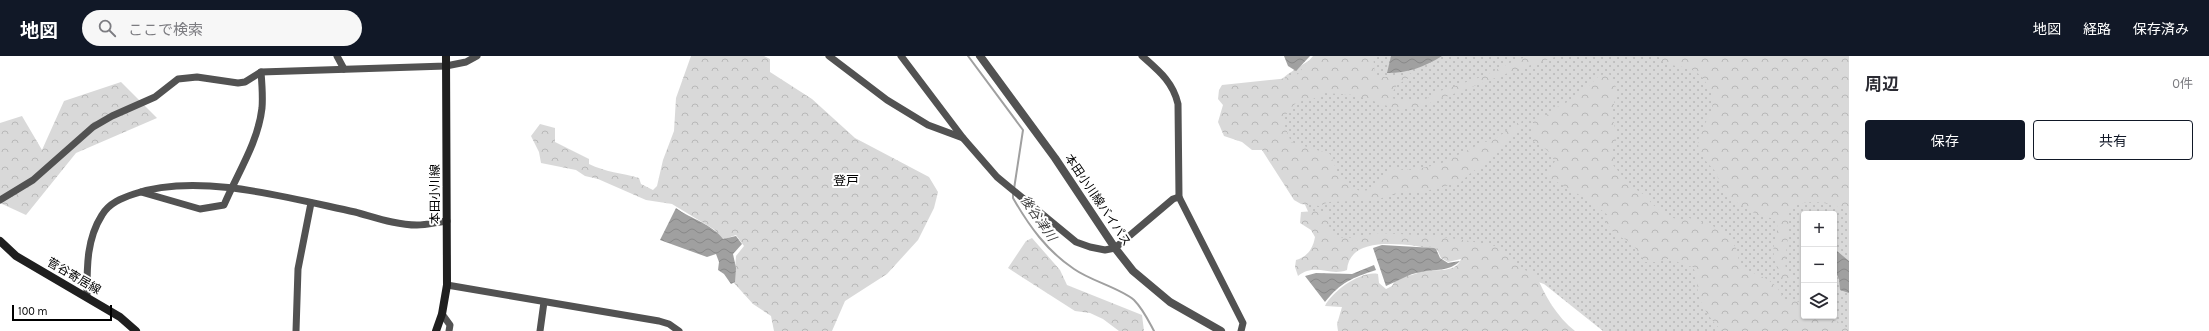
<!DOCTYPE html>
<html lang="ja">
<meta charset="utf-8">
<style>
body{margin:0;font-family:Karla,"Noto Sans JP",sans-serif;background:#f7f7f7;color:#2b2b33}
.controls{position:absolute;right:12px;bottom:12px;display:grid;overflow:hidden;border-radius:4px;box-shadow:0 1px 3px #0004}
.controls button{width:36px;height:36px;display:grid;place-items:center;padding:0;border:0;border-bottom:1px solid #e1e1e2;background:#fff;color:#2b2b33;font:20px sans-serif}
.scale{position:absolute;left:12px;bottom:10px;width:100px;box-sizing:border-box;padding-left:4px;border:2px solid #000;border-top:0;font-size:11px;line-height:14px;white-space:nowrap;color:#000;-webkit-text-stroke:3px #fff;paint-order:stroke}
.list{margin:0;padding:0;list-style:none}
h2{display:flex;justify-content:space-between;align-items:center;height:52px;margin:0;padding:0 16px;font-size:17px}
h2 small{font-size:13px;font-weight:400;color:#7c7c81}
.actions{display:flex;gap:8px;padding:12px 16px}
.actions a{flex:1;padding:9px 0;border:1px solid #111827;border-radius:4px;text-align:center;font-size:14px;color:#111827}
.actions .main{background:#111827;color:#fff}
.icon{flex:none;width:22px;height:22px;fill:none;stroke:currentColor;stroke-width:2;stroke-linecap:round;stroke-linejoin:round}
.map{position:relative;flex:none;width:1849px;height:275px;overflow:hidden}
header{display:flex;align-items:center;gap:24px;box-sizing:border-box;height:56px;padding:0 20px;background:#111827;color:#fff}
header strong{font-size:19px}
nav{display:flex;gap:22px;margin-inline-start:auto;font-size:14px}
.search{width:280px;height:36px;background:#f7f7f7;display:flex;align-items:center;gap:10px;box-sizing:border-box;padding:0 14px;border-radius:22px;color:#7c7c81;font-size:15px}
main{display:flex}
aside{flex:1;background:#fff}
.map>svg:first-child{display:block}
.grass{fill:url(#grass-dots);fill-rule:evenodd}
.forest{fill:url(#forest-crowns)}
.water{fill:url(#water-waves)}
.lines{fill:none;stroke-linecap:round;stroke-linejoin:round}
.stream{stroke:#a0a0a0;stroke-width:2}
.minor{stroke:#525252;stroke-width:7}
.tertiary{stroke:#525252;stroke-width:8}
.secondary{stroke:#1f1f1f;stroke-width:8}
.labels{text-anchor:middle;stroke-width:4;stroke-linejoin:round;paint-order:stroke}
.street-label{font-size:12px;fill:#000;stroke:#fff}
.neighbourhood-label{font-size:13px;fill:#000;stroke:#fff}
.water-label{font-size:13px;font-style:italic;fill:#414141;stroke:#fff}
</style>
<header>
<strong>地図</strong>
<div class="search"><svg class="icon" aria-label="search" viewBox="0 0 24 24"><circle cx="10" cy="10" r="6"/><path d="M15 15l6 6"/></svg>ここで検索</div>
<nav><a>地図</a><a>経路</a><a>保存済み</a></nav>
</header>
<main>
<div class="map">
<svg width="1849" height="275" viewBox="0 0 1849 275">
<defs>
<pattern id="grass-dots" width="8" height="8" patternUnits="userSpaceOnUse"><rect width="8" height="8" fill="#d9d9d9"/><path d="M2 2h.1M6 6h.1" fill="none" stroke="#b8b8b8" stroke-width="1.8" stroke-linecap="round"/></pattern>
<pattern id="forest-crowns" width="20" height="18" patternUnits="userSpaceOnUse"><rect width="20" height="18" fill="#d9d9d9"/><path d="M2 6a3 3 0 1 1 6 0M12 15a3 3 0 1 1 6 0" fill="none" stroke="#b8b8b8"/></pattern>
<pattern id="water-waves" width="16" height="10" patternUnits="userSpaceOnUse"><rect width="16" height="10" fill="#a0a0a0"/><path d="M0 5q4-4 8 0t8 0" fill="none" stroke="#888"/></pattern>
</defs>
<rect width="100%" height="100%" fill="#fff"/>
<path class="grass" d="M1316 0H1696L1849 106V275H1603L1544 228 1456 198 1386 184 1322 186 1280 94 1250 48 1288 18ZM1804 158H1834V260H1804Z"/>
<g class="forest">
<path d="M691 0H764L770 3V16L812 43 855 82 929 121 938 136 934 152 918 184 887 218 845 245 832 275H774L771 260 753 248 734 227 736 200 744 190 736 179 722 184 715 174 672 148 646 144 598 123 585 120 576 114 541 107 539 96 531 80 540 68 555 72V86L589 103V108C605 116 622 117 639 122L641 128 653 134 657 130 663 104 674 75 676 42Z"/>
<polygon points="1313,0 1373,0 1375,17 1380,21 1402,20 1410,17 1412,20 1397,29 1389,42 1411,45 1426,43 1437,36 1484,20 1516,4 1530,0 1558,0 1516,14 1422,50 1399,54 1356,39 1324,37 1313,43 1297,46 1288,55 1283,65 1291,86 1330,98 1339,120 1348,129 1360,135 1370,134 1391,113 1413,114 1440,108 1484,86 1492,85 1522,64 1520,70 1492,102 1468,119 1461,126 1422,136 1403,136 1375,144 1329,146 1319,150 1301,148 1294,144 1262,94 1252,94 1242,86 1224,80 1218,66 1223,49 1218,43 1219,34 1222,29 1289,22 1298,18"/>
<path d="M1658 0H1849V156C1835 148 1812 142 1797 149 1793 151 1790 155 1788 158L1789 172 1785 206 1786 215 1792 220V224L1784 225C1777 215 1772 200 1774 188 1776 179 1779 173 1776 163 1754 160 1733 147 1720 129 1717 124 1719 119 1715 115 1708 107 1698 99 1698 87 1699 68 1721 56 1709 32 1694 0 1667 18 1658 0Z"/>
<path d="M1609 18 1617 33 1612 58 1617 82 1613 92V109L1631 130 1646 140 1652 148 1669 161 1681 164 1689 162 1711 169 1726 177 1736 192 1740 209 1747 214 1767 223 1777 231 1784 243 1800 246 1804 250V260C1819 260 1841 262 1849 275H1722C1714 267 1703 254 1700 243 1696 233 1698 221 1693 211L1681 208 1671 202 1656 206H1644C1637 193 1631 183 1616 180L1606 166 1609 160C1590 144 1568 132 1546 120L1555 105 1547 94 1533 85V64L1547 59 1557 51 1576 42 1600 19Z"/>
<polygon points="121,26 157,62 76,97 26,159 0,147 0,67 22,60 42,94 64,45"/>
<path d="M1315 155 1327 156 1330 176 1334 181 1348 182 1379 177 1436 180 1469 185 1495 190 1508 198 1522 213 1536 218C1544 239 1557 261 1575 275H1338L1337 268 1342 251 1325 250C1332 235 1362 214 1378 218L1379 227 1386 233 1392 230 1398 219C1410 220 1410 220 1420 216 1430 212 1456 219 1461 203L1448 206 1441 202 1436 191C1410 191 1350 176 1347 214 1329 221 1316 206 1298 220L1295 211 1296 204C1307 201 1313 193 1315 181L1311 174 1300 167 1301 156Z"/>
<polygon points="1032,182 1060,214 1067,229 1142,259 1144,275 1119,275 1103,263 1090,257 1075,255 1008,212 1026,185"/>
</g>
<g class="water">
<polygon points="1284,0 1310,0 1296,15 1288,10"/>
<path d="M1391 0H1442C1424 11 1408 17 1387 17Z"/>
<path d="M676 152C691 163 712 168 723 183L736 180 742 188 733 198 736 212 735 226 731 228 724 218 718 214 719 206 716 198 707 201 660 184Z"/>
<path d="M1382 189 1434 192 1436 193 1440 202 1448 207 1460 205C1449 216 1435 213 1421 216 1408 218 1398 225 1386 230L1373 192Z"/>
<polygon points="1837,195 1849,205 1849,237 1840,234 1839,223 1834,212 1834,197"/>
<path d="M1374 209 1376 214C1352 222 1341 226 1325 246L1305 220 1316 217 1352 218Z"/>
</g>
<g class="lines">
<g class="stream">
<polyline points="968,0 1023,74 1014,133"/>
<path d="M1013 137V142C1029 170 1047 195 1074 213 1091 225 1120 232 1134 244 1143 253 1148 264 1154 275"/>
</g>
<g class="minor">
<polyline points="337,0 344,13"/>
<polyline points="829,0 887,44 928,69 963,82 997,121 1076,186 1090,191 1105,194 1115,192 1173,143 1179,141"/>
<polyline points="901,0 963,82"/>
<path d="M1142 0C1159 15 1173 26 1178 48L1179 141 1243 267 1241 275"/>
<path d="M141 136 200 153 224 149C237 118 258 87 262 52 263 40 262 28 261 16"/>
<polyline points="0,144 33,124 93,71 112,60 155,41 178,23 197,21 238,27 245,26 261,16 446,10 466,6 477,0"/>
<polyline points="447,229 659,265 669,268 679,275"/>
<path d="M87 241C87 213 86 184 102 159 109 147 122 142 134 138 198 116 289 142 355 156 374 161 396 169 417 169 427 169 437 166 447 165"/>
<polyline points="442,258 450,269 449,275"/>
<polyline points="296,275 298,213 311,147"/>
<polyline points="540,275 544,246"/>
</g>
<polyline class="tertiary" points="980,0 1055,102 1115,192 1133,215 1170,246 1221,275"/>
<g class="secondary">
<polyline points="0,185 16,200 120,261 136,275"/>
<polyline points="436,275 442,258 447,229 446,0"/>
</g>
</g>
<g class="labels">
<g class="street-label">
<text transform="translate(435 138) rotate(-90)" y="4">本田小川線</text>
<text transform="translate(1098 144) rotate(56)" y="4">本田小川線バイパス</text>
<text transform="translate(74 220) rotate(30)" y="4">菅谷寄居線</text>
</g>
<g class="neighbourhood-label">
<text x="846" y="129">登戸</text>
</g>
<g class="water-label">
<text transform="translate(1039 162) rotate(55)" y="5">後谷津川</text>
</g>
</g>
</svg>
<div class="controls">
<button>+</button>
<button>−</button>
<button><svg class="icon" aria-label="layers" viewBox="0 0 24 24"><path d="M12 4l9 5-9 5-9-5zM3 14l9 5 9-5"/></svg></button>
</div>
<div class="scale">100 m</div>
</div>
<aside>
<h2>周辺<small>0件</small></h2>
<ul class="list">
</ul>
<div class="actions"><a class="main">保存</a><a>共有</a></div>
</aside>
</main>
